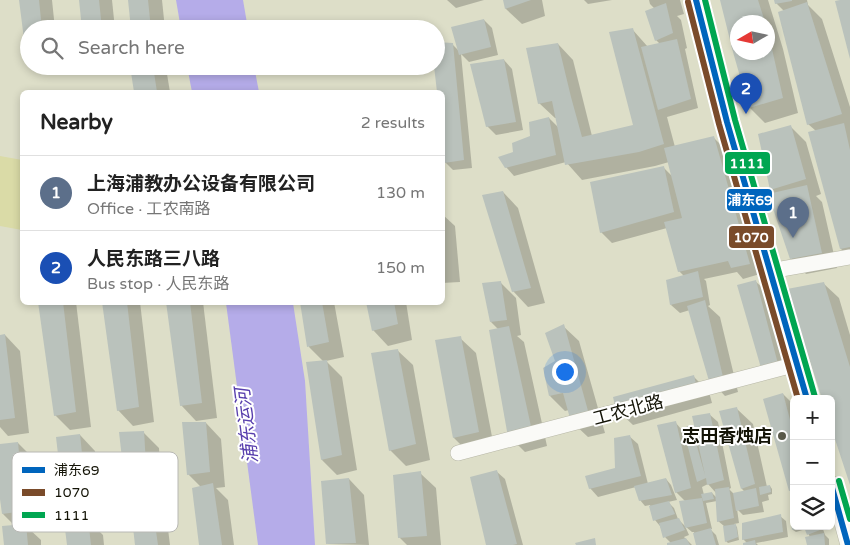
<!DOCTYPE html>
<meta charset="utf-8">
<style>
body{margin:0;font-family:"Varela Round","Noto Sans SC",sans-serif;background:#f2f2f2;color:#222}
.controls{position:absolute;right:15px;bottom:15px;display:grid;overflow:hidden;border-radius:8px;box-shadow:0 2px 8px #0003}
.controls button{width:45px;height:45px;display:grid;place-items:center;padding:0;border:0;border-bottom:1px solid #e0e0e0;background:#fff;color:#222;font:25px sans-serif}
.compass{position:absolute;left:730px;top:15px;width:45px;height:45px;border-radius:50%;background:#fff;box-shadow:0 2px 8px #0003;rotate:261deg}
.you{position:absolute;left:564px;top:371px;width:18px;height:18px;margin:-12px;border:4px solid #fff;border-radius:50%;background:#1a73e8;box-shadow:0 0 0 8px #1a73e833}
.badge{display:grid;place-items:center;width:32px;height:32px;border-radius:50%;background:#5a5a4a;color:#fff;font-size:16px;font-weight:700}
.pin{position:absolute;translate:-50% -41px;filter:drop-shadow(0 1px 2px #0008)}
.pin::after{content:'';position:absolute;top:26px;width:18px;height:15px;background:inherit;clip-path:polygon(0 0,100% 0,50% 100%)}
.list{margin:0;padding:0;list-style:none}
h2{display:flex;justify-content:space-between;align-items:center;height:65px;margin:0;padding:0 20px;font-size:21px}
h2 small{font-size:16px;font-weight:400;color:#767676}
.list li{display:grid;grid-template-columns:32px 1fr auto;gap:15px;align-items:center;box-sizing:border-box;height:75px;padding:0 20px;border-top:1px solid #e0e0e0}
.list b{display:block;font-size:19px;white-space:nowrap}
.list p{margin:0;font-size:16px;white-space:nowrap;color:#767676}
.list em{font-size:16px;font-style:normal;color:#767676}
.icon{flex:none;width:28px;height:28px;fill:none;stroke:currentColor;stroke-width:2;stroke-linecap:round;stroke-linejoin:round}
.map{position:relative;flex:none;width:850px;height:545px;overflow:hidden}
.search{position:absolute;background:#fff;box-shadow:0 2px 8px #0003;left:20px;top:20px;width:425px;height:55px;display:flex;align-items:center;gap:12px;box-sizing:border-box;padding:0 18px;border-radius:28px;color:#767676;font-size:19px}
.panel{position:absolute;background:#fff;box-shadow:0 2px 8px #0003;left:20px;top:90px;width:425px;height:215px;border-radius:8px}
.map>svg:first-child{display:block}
.green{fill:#dadba7}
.water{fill:#b5ace9}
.shadow{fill:#0003;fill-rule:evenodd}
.building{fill:#bac2bc}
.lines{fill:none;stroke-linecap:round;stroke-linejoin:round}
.minor-casing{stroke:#b6b6a5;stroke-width:16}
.minor{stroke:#fafaf7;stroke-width:15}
.bus-1-casing{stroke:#fff;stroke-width:10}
.bus-2-casing{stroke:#fff;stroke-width:10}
.bus-3-casing{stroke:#fff;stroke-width:10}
.bus-1{stroke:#0065bd;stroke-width:6}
.bus-2{stroke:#7a4b2a;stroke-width:6}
.bus-3{stroke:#00a651;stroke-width:6}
.poi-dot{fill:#5a5a4a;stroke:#fff;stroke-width:2}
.labels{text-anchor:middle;stroke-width:4;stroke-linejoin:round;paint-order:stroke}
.street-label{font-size:18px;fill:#131306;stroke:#fff}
.poi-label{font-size:18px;font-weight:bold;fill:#131306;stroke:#fff;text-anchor:end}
.water-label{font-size:19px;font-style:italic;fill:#583fad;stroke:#fff}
.key{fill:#fff;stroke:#b8b8b4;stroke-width:1}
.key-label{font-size:14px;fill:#131306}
.line-badge{stroke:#fff;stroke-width:2}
.badge-label{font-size:14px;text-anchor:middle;font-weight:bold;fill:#fff}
</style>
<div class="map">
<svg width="850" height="545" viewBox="0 0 850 545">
<rect width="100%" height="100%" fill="#dddec8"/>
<polygon class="green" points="0,156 22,160 22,230 0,226"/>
<g class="water">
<polygon points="176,0 243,0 248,29 181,29"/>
<polygon points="187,66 254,66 259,92 192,92"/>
<polygon points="226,303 293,303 305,381 315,545 258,545"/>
</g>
<g class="shadow">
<polygon points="21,0 52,0 55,29 29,29 29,49 26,46"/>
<polygon points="80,0 112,0 115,29 84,29"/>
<polygon points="130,0 162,0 165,29 133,29"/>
<polygon points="447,0 484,0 456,8"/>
<polygon points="504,0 542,0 545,16 522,24 506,9"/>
<polygon points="584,0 612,0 588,4"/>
<polygon points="649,0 680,0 684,14 677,16 681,20 687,48 685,49 698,108 667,117 675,147 714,138 725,149 760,274 743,279 737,272 704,279 706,281 710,305 708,306 720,317 738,392 725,396 710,380 690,310 680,313 671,305 684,276 679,271 667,228 612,243 601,232 663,167 673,177 669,162 655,166 582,180 566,162 514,176 506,167 514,153 549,118 559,128 557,118 555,118 539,103 558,44 573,60 592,136 634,126 632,29 648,47 660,44 656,40 655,9 650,4"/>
<path d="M721 0H768L783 49 798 113 765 123 750 108 732 46 736 44 732 40ZM738 22H768V52H738Z"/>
<polygon points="775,0 807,0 808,5 822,19 850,107 850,258 841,249 816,131 808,124 784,11 776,3"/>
<polygon points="484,20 492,28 498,55 469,62 461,54 472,168 453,170 445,162 442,138 442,92 438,92 436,66 452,44 460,52"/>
<polygon points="504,60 512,69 523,130 496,135 487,126"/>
<polygon points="132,66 159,66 167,74 170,92 135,92"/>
<polygon points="790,126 806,142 821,194 816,196 822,202 837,268 806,274 791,258 775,194 771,190"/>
<polygon points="503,192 518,208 545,303 528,307 513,291"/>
<polygon points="442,214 455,226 460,282 442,283"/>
<polygon points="755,281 764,289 786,372 771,375"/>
<polygon points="501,283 516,298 521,335 517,336 524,342 547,446 525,452 510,437 498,329 491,322"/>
<polygon points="823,283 839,298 850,335 850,482 831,399"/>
<polygon points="40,302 76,302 91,427 70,430 55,415"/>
<polygon points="103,302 140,302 154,422 133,426 118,410"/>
<polygon points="167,302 203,302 217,418 196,421 181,405"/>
<polygon points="302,302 334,302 344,357 326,361 342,377 357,470 337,475 322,460 307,363 324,362 309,347"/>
<polygon points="368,302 406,302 412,340 388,346 373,330"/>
<polygon points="563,326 579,341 605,433 588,437 572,422 569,410 565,411 550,396"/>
<polygon points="5,335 20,351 29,433 8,436 0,427 0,336"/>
<polygon points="460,338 476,353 494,447 469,453 454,438"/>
<polygon points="397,350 413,365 430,460 406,466 390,450"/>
<polygon points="694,377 709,392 712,403 633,425 617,410"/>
<polygon points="783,394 794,405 794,494 790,490"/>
<path d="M737 409 753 424 767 487 770 486 772 489V494L768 495 769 500 762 502 764 512 743 515 737 509 739 523 734 524 737 527 739 540 728 543 726 541 724 526 718 521 717 501 706 503 712 529H710L716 535 719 545H697L694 532H692L686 527 685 501 675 491V422L682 430 691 426 697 432 709 414 718 422 731 488 729 489 734 494 745 492 742 489ZM708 484 716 493 717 498 712 493 704 495 702 487Z"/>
<polygon points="206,423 221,439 225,487 216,488 228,500 234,545 200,545 201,487 188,474"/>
<path d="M144 433 159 448 162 496 151 498 166 513 170 545H136L142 500 126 484ZM153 479 154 481 138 484V481Z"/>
<polygon points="80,435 95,451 101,519 88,520 103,535 104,545 68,545 80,521 65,506"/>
<polygon points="629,436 638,444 648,484 666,479 671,485 677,500 668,502 674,508 678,519 685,526 689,535 684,537 692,545 669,545 671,543 665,537 660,526 655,520 650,505 645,506 640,500 636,487 598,497 590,488 617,468"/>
<polygon points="18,443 33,458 39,526 28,528 41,540 41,545 5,545 15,526 3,514 0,489 0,445"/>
<polygon points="496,471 505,479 523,545 487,545"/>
<polygon points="420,473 436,488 441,545 407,545 399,537"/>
<polygon points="349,479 364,495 369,545 328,544"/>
<polygon points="791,515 794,515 794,524 791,521"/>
<polygon points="780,516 786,521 788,537 756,543 758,545 744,545 747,543 743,539"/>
<polygon points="793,524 794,526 822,526 825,535 829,539 829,545 808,545 810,537 806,529 796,532 793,530"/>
</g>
<g class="building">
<polygon points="19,0 39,0 42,29 29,29 29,46 25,47"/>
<polygon points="79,0 99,0 102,29 82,29"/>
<polygon points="128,0 148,0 151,29 131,29"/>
<polygon points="503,0 531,0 505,9"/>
<polygon points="720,0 758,0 765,22 738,22 738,39 730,40"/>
<polygon points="774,0 792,0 792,1 775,4"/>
<polygon points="840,0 850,0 850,59 835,1"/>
<polygon points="807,2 842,114 807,125 778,12"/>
<polygon points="666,3 673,33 655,41 645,11"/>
<polygon points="484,19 491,47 459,55 451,27"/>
<polygon points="633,28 664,144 639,152 565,165 552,101 538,104 526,48 558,43 571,97 582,137 633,125 609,32"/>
<polygon points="768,31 783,98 749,108 731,45 738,43 738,52 768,52"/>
<polygon points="677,39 691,99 658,110 641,47"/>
<polygon points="436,42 453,43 464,160 444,163 442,92 437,92 434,66 436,66"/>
<polygon points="504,59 516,122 486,127 470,64"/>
<polygon points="130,66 153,66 157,92 134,92"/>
<polygon points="549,117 556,155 505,168 498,157 513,152 512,143 530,136 529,122"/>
<polygon points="844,123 850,150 850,247 840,249 808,132"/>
<polygon points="791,125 806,179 770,190 758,134"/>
<polygon points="714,136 750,264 731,268 728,261 678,272 664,222 682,218 664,148"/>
<polygon points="664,166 674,212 600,233 590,182"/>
<polygon points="807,185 822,253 790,259 768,194"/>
<polygon points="503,191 531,288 512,292 482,195"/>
<polygon points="698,271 703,297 670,305 666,280"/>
<polygon points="756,280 778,364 761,368 737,285"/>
<polygon points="501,281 507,320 490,322 482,283"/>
<polygon points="824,282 850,367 850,485 831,427 831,399 822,399 787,289"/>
<polygon points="705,300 723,377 709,381 687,306"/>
<polygon points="38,302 63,302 76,412 54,416"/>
<polygon points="102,302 127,302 139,407 117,411"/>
<polygon points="166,302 190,302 202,403 180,406"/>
<polygon points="300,302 322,302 329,342 307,347"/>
<polygon points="366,302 394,302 398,324 372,331"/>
<polygon points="564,324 590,418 571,422 563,393 549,396 543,368 555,361 545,333"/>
<polygon points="509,326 532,431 508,437 489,330"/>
<polygon points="5,334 15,418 0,420 0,335"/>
<polygon points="461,336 479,432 453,438 435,340"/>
<polygon points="398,349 416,444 389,451 371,353"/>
<polygon points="327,360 342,455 321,460 306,362"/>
<polygon points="694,375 697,388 616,410 613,397"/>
<polygon points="783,393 794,435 794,490 789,491 763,399"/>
<polygon points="737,407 755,484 741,489 719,411"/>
<polygon points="710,413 724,480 707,485 706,478 697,482 683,428 691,425 705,475 692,416"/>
<polygon points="676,421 691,488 675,493 657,425"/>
<polygon points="182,422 206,422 210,472 187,475"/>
<polygon points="144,431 147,481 125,485 119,432"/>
<polygon points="80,434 87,504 64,507 56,437"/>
<polygon points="630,435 641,476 589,489 585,476 615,468 614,438"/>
<polygon points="18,442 24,511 2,514 0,499 0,444"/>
<polygon points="497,470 517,544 513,545 486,545 470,477"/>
<polygon points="421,471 427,536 398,538 393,475"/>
<polygon points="349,478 356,543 326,544 321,481"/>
<polygon points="666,478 672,495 639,501 634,486"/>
<polygon points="213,483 222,545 199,545 192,488"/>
<polygon points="770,485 771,492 760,495 759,487"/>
<polygon points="729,487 734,518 717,522 715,489"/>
<polygon points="756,488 759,506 736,511 733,493"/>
<polygon points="712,492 714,499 703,501 701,494"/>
<polygon points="151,496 158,545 135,545 130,501"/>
<polygon points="702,498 707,523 685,528 679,501"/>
<polygon points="669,501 675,514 653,521 649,506"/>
<polygon points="781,514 783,532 742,540 742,523"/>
<polygon points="679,518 685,530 663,538 659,523"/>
<polygon points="88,519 91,545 67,545 64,521"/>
<polygon points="791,523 794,523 794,526 819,526 820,530 807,535 804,527 792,530"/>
<polygon points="26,524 28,545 4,545 2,526"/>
<polygon points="736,524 738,537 725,542 723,526"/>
<polygon points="711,528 716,545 696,545 693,533"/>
<polygon points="824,533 825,545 807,545 805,537"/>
<polygon points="595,538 596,545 576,545 575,543"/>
<polygon points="686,538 690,545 667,545 667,543"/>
<polygon points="755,540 756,545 743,545 743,543"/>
</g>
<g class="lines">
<defs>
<g id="minor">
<polyline points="696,0 706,36 727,122 807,399"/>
<polyline points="770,271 850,257"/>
<polyline points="458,453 797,364"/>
<polyline points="831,483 848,545"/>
</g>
</defs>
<use href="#minor" class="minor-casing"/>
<use href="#minor" class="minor"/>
<defs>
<g id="bus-1">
<polyline points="696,0 727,122 807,399"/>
<polyline points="831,484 848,545"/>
</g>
<polyline id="bus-2" points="688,2 719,124 798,399"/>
<g id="bus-3">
<polyline points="705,0 735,120 815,397"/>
<polyline points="839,481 850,519"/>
</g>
</defs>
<use href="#bus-1" class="bus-1-casing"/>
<use href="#bus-2" class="bus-2-casing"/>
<use href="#bus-3" class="bus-3-casing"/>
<use href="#bus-1" class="bus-1"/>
<use href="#bus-2" class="bus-2"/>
<use href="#bus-3" class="bus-3"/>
</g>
<circle class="poi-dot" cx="782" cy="436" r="5"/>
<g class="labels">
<g class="street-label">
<text transform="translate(628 410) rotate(-15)" y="6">工农北路</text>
</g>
<g class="poi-label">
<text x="772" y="442">志田香烛店</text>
</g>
<g class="water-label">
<text transform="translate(246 426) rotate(-97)" y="7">浦东运河</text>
</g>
</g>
<rect x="12" y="452" width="166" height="80" rx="8" class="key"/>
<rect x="22" y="467" width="23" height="6" fill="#0065bd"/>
<rect x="22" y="489" width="23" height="7" fill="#7a4b2a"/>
<rect x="22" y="512" width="23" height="6" fill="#00a651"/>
<g class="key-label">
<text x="54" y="475">浦东69</text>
<text x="54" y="497">1070</text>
<text x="54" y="520">1111</text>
</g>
<g class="line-badge">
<rect x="724" y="151" width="47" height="24" rx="5" fill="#00a651"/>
<rect x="726" y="188" width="47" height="24" rx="5" fill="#0065bd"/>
<rect x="728" y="225" width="47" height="24" rx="5" fill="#7a4b2a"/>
</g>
<g class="badge-label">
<text x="747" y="168">1111</text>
<text x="750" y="205">浦东69</text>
<text x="751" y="242">1070</text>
</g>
</svg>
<div class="controls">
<button>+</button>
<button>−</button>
<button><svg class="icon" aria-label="layers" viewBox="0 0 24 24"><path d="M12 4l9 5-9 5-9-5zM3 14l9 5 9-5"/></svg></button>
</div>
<svg class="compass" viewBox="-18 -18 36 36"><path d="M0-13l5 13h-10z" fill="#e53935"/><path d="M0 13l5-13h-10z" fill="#767676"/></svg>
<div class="you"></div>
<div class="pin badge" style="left:793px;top:238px;background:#5c6f8a">1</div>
<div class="pin badge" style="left:746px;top:114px;background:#1a4fb4">2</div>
<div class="search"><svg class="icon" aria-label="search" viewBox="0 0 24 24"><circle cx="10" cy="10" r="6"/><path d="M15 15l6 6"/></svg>Search here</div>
<section class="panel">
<h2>Nearby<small>2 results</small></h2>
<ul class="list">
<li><span class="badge" style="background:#5c6f8a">1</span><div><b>上海浦教办公设备有限公司</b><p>Office · 工农南路</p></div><em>130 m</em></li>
<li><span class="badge" style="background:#1a4fb4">2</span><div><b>人民东路三八路</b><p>Bus stop · 人民东路</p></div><em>150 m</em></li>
</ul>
</section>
</div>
